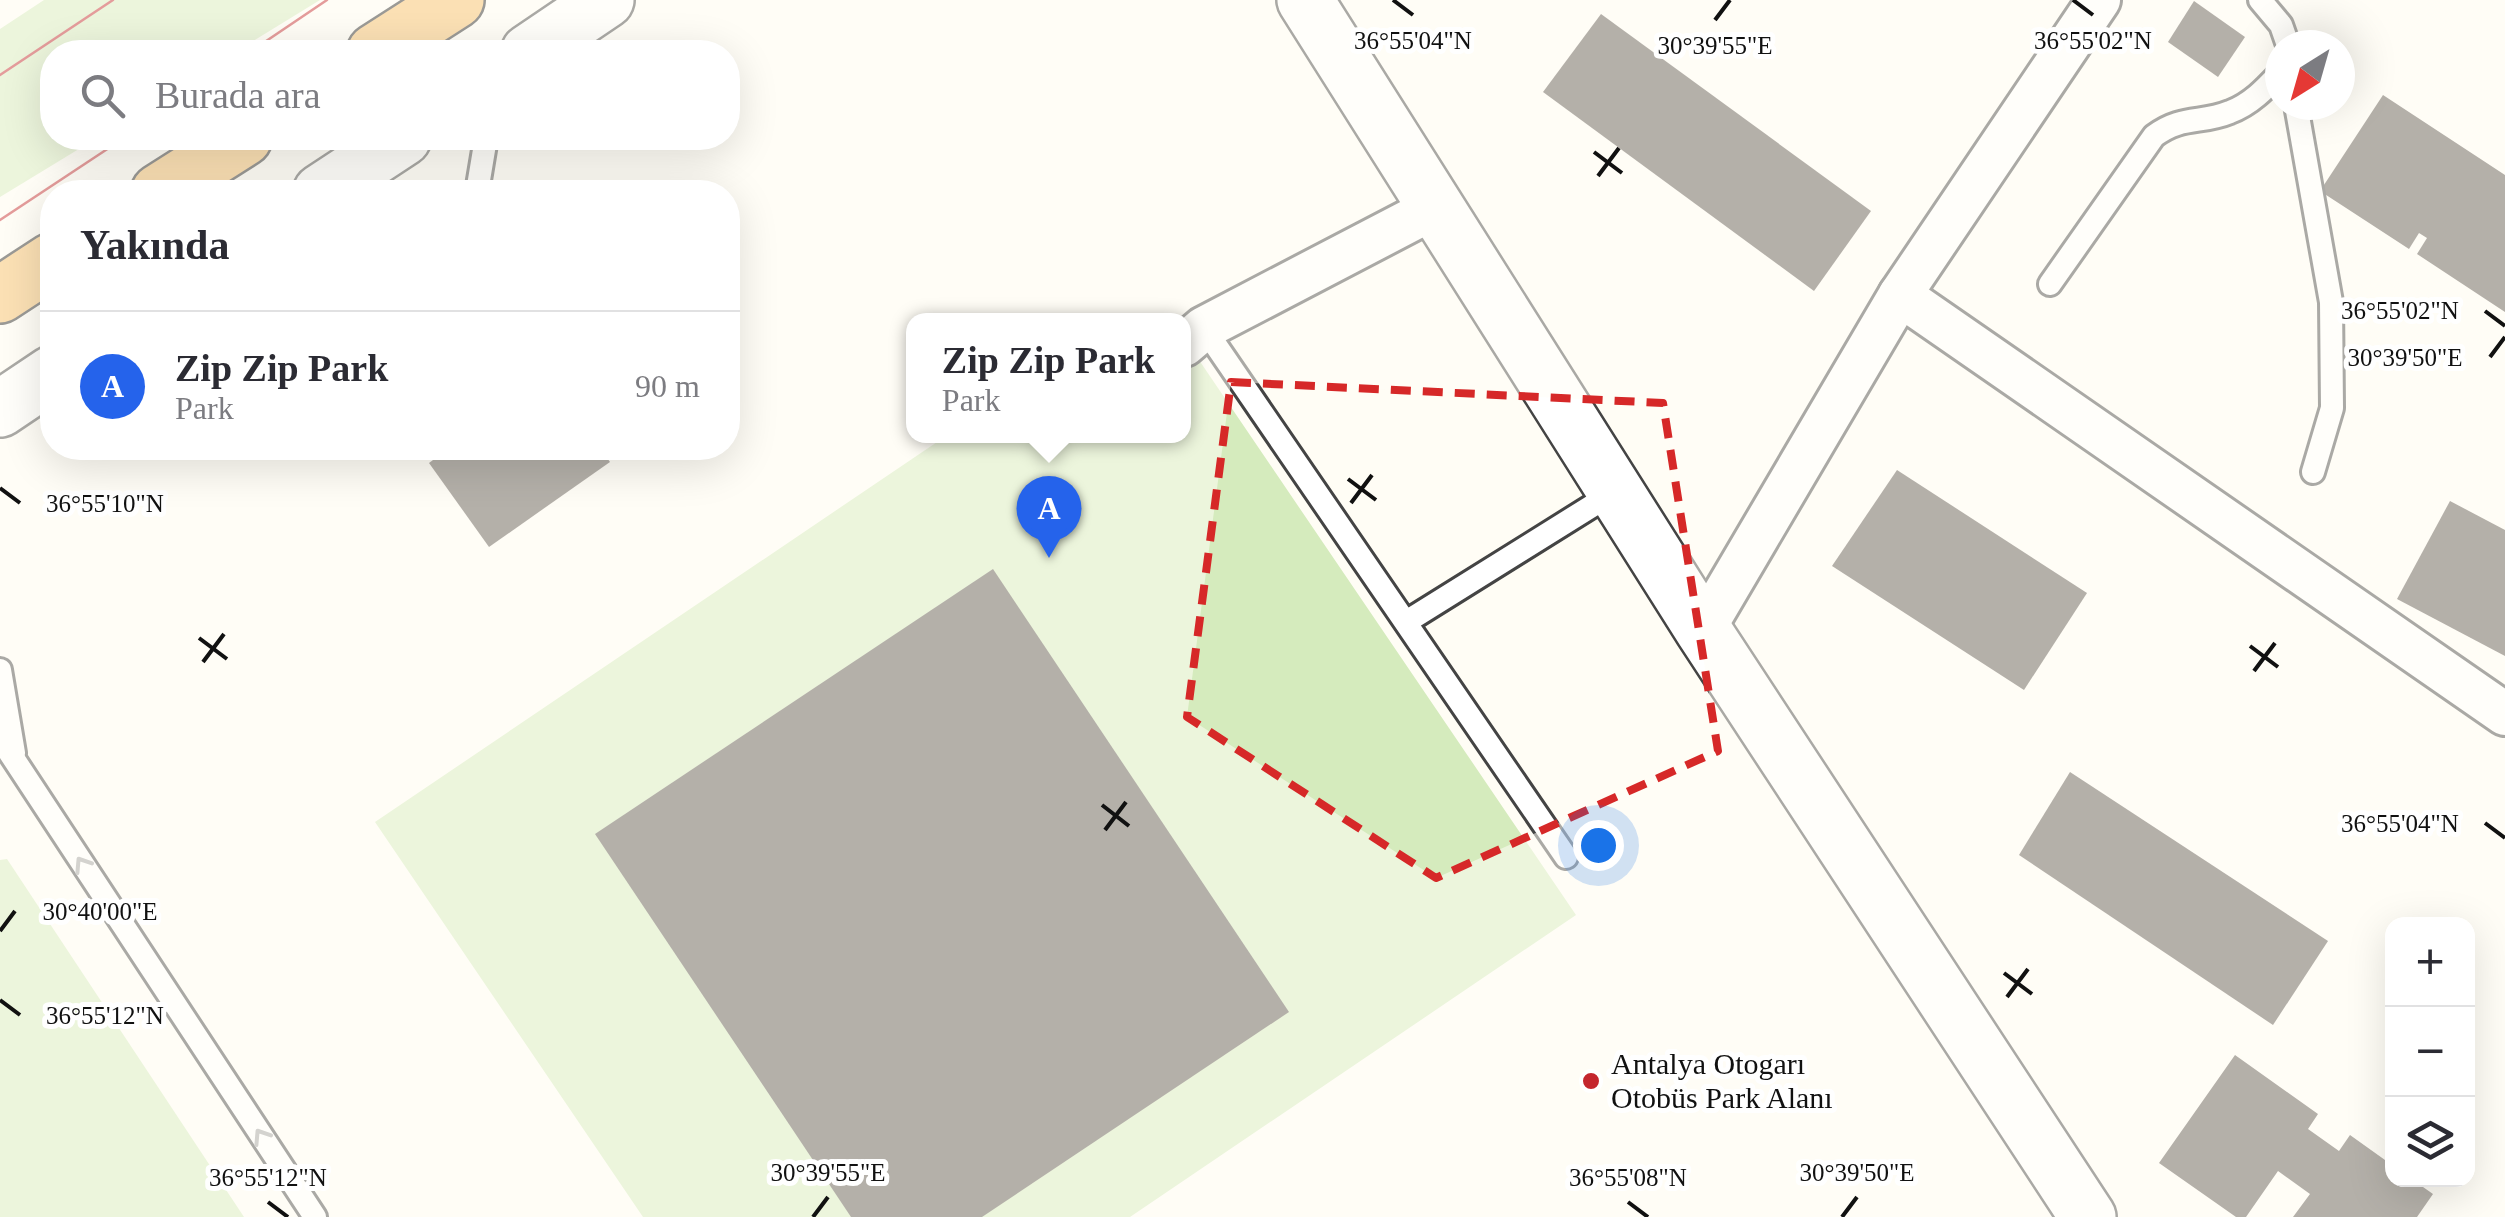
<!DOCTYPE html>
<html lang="tr">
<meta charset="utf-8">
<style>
body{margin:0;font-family:Georgia,serif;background:#f7f7f7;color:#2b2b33}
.controls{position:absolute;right:30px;bottom:30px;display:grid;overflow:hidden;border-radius:20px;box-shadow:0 10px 40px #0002}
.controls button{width:90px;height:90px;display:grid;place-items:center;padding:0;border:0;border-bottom:2px solid #e1e1e2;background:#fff;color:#2b2b33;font:50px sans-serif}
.compass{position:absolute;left:2265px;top:30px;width:90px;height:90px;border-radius:50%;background:#fff;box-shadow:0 10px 40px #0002;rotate:217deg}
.you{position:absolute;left:1598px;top:845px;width:35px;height:35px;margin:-25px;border:8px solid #fff;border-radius:50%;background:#1a73e8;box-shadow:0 0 0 15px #1a73e833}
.badge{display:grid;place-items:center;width:65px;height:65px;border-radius:50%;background:#2563eb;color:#fff;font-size:32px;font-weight:700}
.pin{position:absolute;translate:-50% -82px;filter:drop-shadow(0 2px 5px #0008)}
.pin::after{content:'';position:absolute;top:52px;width:35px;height:30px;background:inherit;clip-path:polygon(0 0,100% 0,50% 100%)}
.popup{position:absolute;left:906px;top:313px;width:285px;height:130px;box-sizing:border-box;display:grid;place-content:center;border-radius:20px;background:#fff;filter:drop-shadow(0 2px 8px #0005);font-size:32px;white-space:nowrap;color:#7c7c81}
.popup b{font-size:38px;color:#2b2b33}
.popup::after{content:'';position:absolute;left:50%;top:100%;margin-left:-20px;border:20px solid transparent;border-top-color:#fff}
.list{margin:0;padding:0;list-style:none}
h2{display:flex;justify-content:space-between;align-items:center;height:130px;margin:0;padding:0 40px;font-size:42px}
h2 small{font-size:32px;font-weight:400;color:#7c7c81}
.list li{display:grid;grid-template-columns:65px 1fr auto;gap:30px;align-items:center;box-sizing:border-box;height:150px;padding:0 40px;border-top:2px solid #e1e1e2}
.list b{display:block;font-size:38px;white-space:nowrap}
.list p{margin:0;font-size:32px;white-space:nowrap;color:#7c7c81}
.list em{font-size:32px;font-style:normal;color:#7c7c81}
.icon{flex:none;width:55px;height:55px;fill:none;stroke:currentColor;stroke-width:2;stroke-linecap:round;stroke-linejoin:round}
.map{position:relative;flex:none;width:2505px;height:1217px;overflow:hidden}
.search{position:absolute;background:#fff;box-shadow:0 10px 40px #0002;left:40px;top:40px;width:700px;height:110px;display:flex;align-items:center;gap:25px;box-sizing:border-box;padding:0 35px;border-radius:40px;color:#7c7c81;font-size:38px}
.panel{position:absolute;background:#fff;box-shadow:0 10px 40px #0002;left:40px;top:180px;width:700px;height:280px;border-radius:40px}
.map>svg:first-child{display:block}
.green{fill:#d5ebbd}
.building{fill:#5a524d}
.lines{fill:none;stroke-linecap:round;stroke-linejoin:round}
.service-casing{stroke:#444;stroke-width:28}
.minor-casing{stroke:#444;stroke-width:48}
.tertiary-casing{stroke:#444;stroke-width:60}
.trunk-casing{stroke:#222;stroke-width:60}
.service{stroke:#fff;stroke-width:22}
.minor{stroke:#fff;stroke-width:42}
.tertiary{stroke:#fff;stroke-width:55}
.trunk{stroke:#f7bc64;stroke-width:55}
.tram{stroke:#c4262e;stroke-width:2.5}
.oneway{stroke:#a0a0a0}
.marked{fill:none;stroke:#d62828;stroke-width:8;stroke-dasharray:20 12;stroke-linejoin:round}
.ticks{fill:none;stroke:#111;stroke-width:4}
.poi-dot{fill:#c4262e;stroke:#fff;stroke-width:4}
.labels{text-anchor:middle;stroke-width:10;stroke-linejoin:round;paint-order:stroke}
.poi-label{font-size:30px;fill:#111;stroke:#fff;text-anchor:start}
.ticks-label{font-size:25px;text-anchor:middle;fill:#111;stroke:#fff;stroke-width:10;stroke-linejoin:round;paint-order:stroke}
</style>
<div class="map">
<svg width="2505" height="1217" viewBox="0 0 2505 1217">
<rect width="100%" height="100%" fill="#fffdf5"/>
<g class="green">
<polygon points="44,0 320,0 235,52 52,52 52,138 97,138 0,197 0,29"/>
<polygon points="1184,338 1576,915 1130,1217 643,1217 375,822 946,436 1184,436"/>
<polygon points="7,859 244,1217 0,1217 0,860"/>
</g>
<g class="building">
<polygon points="2194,1 2245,37 2218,77 2168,42"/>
<polygon points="1601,14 1871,211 1814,291 1543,92"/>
<polygon points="2383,95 2505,175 2505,312 2417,254 2427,238 2419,233 2409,249 2320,191"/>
<polygon points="449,448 600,448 610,462 489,547 429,463"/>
<polygon points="1897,470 2087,593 2024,690 1832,566"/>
<polygon points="2450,501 2505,530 2505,656 2397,599"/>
<polygon points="993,569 1289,1012 982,1217 851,1217 595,834"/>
<polygon points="2070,772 2328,941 2273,1025 2019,855"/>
<polygon points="2235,1055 2318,1114 2308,1129 2339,1151 2350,1135 2392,1165 2392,1180 2413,1180 2433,1194 2417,1217 2293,1217 2310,1194 2278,1171 2246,1217 2236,1217 2159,1163"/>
</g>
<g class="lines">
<defs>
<g id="service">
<polyline points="2260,0 2281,25 2288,45"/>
<polyline points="2296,105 2331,302 2332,408 2313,472"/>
<polyline points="477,192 486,138"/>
<path d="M2050 284 2154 136C2182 115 2201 124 2230 112 2251 104 2265 89 2280 73"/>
<polyline points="1204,328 1566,857"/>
<polyline points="1406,622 1616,491"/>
<polyline points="0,670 14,753"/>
<polyline points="0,738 315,1217"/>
</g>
<g id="minor">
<polyline points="1900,295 2505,714"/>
<polyline points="1184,345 1204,328 1436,207"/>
<polyline points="1703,630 1900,295 2099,0"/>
</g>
<g id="tertiary">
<polyline points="1305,0 1703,630 2088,1217"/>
<polyline points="529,52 606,0"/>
<polyline points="321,192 403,138"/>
<polyline points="0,409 52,374"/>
</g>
<g id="trunk">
<polyline points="375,52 456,0"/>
<polyline points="159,192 244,138"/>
<polyline points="0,295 52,261"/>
</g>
</defs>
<use href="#service" class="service-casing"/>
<use href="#minor" class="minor-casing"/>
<use href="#tertiary" class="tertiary-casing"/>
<use href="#trunk" class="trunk-casing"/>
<use href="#service" class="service"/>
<use href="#minor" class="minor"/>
<use href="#tertiary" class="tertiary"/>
<use href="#trunk" class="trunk"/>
<g class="tram">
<polyline points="250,52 327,0"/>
<polyline points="0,75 113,0"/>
<polyline points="0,220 124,138"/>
</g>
</g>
<defs><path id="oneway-chevron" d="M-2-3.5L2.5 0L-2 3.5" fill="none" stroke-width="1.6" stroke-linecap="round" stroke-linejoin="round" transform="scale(2.5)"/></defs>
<g class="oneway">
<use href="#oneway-chevron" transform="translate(82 864) rotate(-123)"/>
<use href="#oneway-chevron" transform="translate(261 1136) rotate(-123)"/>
</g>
<path d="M0 0H2505V1217H0ZM1231 382 1663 403 1718 751 1436 878 1187 717Z" fill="#fffdf5" fill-opacity=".55" fill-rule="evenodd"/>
<path class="marked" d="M1231 382 1663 403 1718 751 1436 878 1187 717Z"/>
<path class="ticks" d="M1393 0 1413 15M2073 0 2093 15M1715 20 1730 0M1594 152 1622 173M1598 176 1619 148M2485 311 2505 326M2490 357 2505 337M1348 479 1376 500M0 488 20 503M1351 503 1372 475M199 638 227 659M2250 646 2278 667M203 662 224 634M2254 671 2275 643M1102 805 1129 826M2485 823 2505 838M1105 830 1126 802M0 931 15 911M2004 973 2032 994M2007 997 2028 969M0 1000 20 1015M268 1202 288 1217M1628 1202 1648 1217M813 1217 828 1197M1842 1217 1857 1197"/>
<circle class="poi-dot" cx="1591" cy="1081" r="10"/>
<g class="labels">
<g class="poi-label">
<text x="1611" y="1074">Antalya Otogarı<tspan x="1611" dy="34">Otobüs Park Alanı</tspan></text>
</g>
</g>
<g class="ticks-label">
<text x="1413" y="49">36°55'04"N</text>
<text x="2093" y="49">36°55'02"N</text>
<text x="1715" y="54">30°39'55"E</text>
<text x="2400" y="319">36°55'02"N</text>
<text x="2405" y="366">30°39'50"E</text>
<text x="105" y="512">36°55'10"N</text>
<text x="2400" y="832">36°55'04"N</text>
<text x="100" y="920">30°40'00"E</text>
<text x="105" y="1024">36°55'12"N</text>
<text x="828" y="1181">30°39'55"E</text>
<text x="1857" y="1181">30°39'50"E</text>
<text x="268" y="1186">36°55'12"N</text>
<text x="1628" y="1186">36°55'08"N</text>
</g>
</svg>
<div class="controls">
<button>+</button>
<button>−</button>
<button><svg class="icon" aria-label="layers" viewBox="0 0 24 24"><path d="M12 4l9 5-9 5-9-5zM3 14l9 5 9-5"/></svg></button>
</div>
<svg class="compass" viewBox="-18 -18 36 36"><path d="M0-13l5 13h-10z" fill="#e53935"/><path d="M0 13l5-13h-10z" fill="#7c7c81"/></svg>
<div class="you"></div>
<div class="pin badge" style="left:1049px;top:558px">A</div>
<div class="popup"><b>Zip Zip Park</b>Park</div>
<div class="search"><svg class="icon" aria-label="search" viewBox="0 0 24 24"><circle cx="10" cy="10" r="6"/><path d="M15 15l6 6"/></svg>Burada ara</div>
<section class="panel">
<h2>Yakında<small></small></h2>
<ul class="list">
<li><span class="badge">A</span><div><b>Zip Zip Park</b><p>Park</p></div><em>90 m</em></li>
</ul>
</section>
</div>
